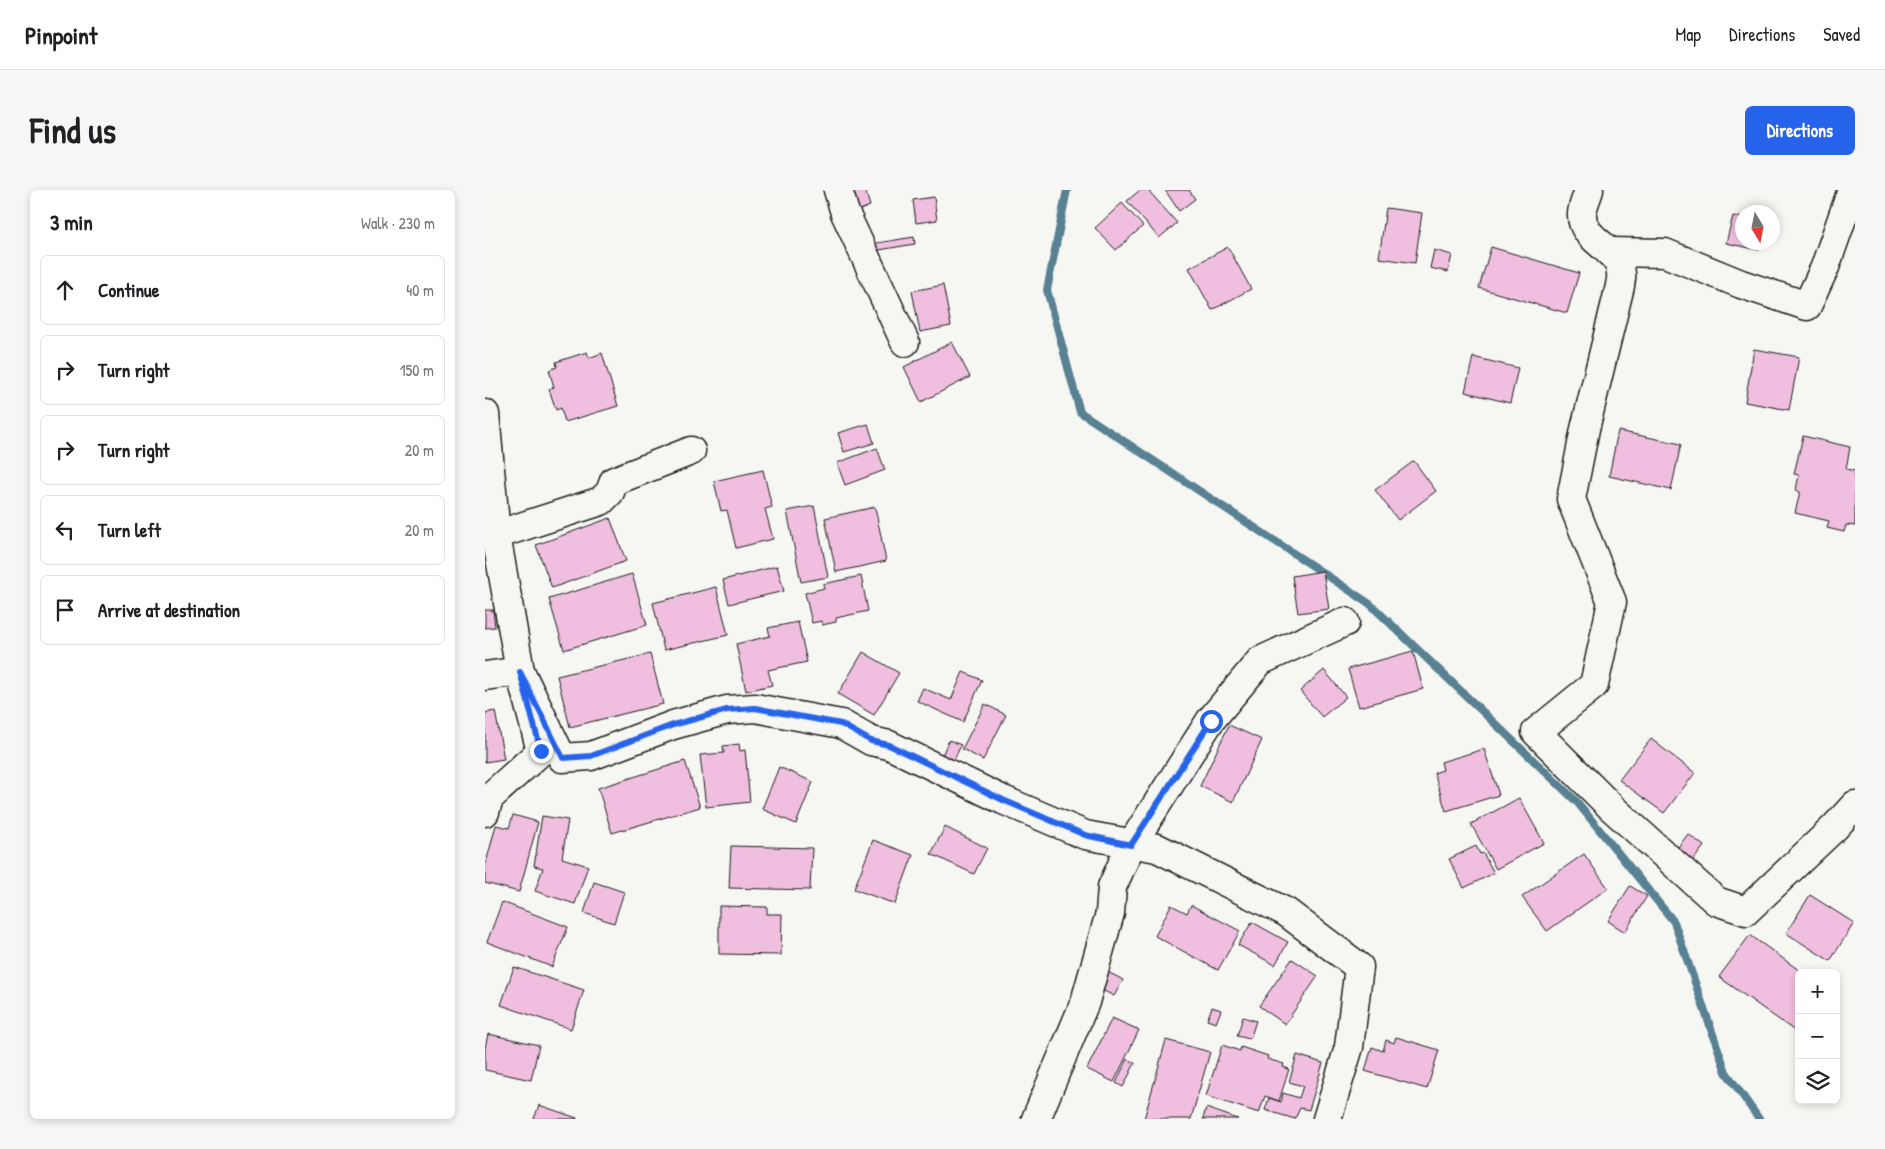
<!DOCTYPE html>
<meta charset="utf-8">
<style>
body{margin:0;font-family:"Patrick Hand",sans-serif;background:#f6f6f6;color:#202124}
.controls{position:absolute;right:15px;bottom:15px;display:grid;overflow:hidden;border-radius:8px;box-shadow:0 2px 8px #0003}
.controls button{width:45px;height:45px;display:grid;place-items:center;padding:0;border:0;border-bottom:1px solid #e0e0e0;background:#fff;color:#202124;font:25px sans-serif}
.compass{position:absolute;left:1250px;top:15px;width:45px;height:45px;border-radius:50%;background:#fff;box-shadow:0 2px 8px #0003;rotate:170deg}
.stop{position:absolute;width:15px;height:15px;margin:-11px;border:4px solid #2563eb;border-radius:50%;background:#fff}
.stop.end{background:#2563eb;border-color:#fff;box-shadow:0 1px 5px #0008}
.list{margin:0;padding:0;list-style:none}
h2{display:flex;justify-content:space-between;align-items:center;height:65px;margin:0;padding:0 20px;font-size:21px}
h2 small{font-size:16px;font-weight:400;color:#757577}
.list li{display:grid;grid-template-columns:32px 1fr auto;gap:15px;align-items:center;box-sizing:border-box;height:70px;margin:0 10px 10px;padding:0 10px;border:1px solid #e0e0e0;border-radius:8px}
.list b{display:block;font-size:19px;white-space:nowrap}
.list em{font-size:16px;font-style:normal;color:#757577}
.icon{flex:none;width:28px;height:28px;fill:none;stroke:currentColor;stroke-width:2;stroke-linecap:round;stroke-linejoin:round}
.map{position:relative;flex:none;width:1370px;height:929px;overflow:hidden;border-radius:8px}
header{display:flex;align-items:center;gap:30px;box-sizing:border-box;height:70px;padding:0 25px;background:#fff;border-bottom:1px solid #e0e0e0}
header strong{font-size:24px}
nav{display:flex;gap:28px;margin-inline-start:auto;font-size:18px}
.intro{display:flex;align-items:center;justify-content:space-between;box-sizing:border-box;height:120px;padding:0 30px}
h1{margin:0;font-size:35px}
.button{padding:12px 22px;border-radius:8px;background:#2563eb;color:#fff;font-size:18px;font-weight:700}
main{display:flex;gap:30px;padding:0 30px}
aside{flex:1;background:#fff;border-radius:8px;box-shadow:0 2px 8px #0003}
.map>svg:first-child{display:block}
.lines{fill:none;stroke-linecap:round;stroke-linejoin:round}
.stream{stroke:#598193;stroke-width:8}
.building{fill:#f0bfe0;stroke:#1c1c1c}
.minor-casing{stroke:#1c1c1c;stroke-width:31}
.minor{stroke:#f6f6f2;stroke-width:28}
.route{stroke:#2563eb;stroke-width:6}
</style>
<header>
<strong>Pinpoint</strong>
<nav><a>Map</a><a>Directions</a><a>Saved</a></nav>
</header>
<div class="intro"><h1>Find us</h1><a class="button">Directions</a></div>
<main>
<aside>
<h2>3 min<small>Walk · 230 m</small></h2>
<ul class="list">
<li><svg class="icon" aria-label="ahead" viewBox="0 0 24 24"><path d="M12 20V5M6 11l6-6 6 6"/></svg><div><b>Continue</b></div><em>40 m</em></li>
<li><svg class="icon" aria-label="right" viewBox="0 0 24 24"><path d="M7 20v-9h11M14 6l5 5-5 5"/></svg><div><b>Turn right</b></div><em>150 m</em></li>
<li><svg class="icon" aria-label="right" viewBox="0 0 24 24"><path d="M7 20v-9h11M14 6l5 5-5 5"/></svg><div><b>Turn right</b></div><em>20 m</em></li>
<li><svg class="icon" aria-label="left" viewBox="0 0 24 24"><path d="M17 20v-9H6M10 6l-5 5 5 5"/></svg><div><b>Turn left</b></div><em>20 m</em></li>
<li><svg class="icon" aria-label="arrive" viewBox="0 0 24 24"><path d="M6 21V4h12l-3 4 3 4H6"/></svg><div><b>Arrive at destination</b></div></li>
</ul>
</aside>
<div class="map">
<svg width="1370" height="929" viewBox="0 0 1370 929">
<rect width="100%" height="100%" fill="#f6f6f2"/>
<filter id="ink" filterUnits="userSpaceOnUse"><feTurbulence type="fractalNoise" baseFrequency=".02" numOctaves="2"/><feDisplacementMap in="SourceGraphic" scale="10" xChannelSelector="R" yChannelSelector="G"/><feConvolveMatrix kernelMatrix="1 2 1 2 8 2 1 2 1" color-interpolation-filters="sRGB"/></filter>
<g filter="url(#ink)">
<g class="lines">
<polyline class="stream" points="582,0 562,100 595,222 885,414 1092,612 1189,732 1241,882 1274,929"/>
</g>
<g class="building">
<polygon points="372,0 380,0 385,16 370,22 364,3"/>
<polygon points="655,0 663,0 692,33 674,48 642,11"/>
<polygon points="680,0 704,0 710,9 694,21"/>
<polygon points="449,7 452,30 431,33 428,10"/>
<polygon points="637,13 658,36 631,60 610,38"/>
<polygon points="901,18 937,23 930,73 894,68"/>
<polygon points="1248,26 1258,28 1258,52 1275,52 1274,60 1241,53"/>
<polygon points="429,47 430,54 388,61 386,54"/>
<polygon points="743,57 766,99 727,120 704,78"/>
<polygon points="1006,57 1094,83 1082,123 994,98"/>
<polygon points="949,60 967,65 963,82 945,78"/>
<polygon points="458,95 466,136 435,142 427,101"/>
<polygon points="467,152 485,187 436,212 419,177"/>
<polygon points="1269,159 1314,167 1304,220 1260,212"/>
<polygon points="102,162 104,168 117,163 133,216 80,232 76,218 71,220 64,199 69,197 64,180 72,177 71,172"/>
<polygon points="988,167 1033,178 1025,213 980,202"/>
<polygon points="383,234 389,253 359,262 353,243"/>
<polygon points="1133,241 1196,254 1186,300 1124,286"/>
<polygon points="1318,246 1365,257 1361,279 1370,281 1370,336 1361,335 1359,342 1342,338 1344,331 1310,323 1315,302 1311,300 1314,285 1309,284"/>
<polygon points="392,258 400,280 360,295 352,273"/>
<polygon points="929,271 951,301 913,330 890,300"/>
<polygon points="278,280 287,317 280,319 288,349 251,358 242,320 236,321 229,291"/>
<polygon points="329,316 343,387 316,392 302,321"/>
<polygon points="390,317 401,371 351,382 340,328"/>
<polygon points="125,328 141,371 67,398 51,355"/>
<polygon points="292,376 299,401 244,414 238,390"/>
<polygon points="838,381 844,419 813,423 807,386"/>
<polygon points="147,384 162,435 79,460 64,409"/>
<polygon points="376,386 383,421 351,428 351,432 337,435 336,431 327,433 320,403 339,398 338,394"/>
<polygon points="231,397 243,445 179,460 168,413"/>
<polygon points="0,420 8,420 10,437 0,438"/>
<polygon points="313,432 322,472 283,480 287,495 261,501 251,454 285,446 283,438"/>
<polygon points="928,461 938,499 874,517 863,479"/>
<polygon points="378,462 414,483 389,525 353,504"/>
<polygon points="165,464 178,514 85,537 72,486"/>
<polygon points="839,480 861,507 837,527 815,501"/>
<polygon points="478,482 497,490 478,532 432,511 438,498 466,510"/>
<polygon points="500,514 521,525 498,570 477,559"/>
<polygon points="10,521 19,569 0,572 0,523"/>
<polygon points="744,535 777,550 748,612 715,596"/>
<polygon points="1166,549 1210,583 1179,623 1134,590"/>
<polygon points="464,550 476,555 468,572 456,567"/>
<polygon points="254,554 255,561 260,560 265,612 221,617 215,565 239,563 238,556"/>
<polygon points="999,559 1014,605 961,621 949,583 958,580 956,572"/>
<polygon points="200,571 215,617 127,643 113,598"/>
<polygon points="294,577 328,592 311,634 277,619"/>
<polygon points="1034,608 1059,653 1011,679 986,634"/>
<polygon points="28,625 53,632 34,702 0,693 0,677 11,635 24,638"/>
<polygon points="57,626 83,630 77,668 103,676 90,714 50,701 58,678 49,676"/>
<polygon points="460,637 502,658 489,684 446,664"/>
<polygon points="1203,644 1219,656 1207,672 1191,660"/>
<polygon points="388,650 428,665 410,714 369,699"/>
<polygon points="246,656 327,658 325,700 244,698"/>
<polygon points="991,656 995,664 998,663 1009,683 979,698 964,669"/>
<polygon points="1099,664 1123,698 1062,741 1037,707"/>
<polygon points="109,692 139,702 129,733 99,723"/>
<polygon points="1145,696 1162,706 1140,742 1123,731"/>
<polygon points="1325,705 1369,733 1345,771 1301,743"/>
<polygon points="17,712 83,737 67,777 2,752"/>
<polygon points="686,715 702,723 706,715 755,741 733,780 670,746"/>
<polygon points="234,716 282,717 282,724 297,724 296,765 234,764"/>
<polygon points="767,732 803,752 790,775 753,755"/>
<polygon points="1265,745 1318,783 1314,783 1314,844 1234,787"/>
<polygon points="807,769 833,786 800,834 774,816"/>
<polygon points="29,777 99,800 86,839 16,815"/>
<polygon points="623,782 638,790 629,806 615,799"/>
<polygon points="727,817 736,820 731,833 722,830"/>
<polygon points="758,827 771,831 765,849 752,846"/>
<polygon points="627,828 654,840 629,892 602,879"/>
<polygon points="3,844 54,855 46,890 0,880 0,858"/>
<polygon points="911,847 954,860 942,899 880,881 887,857 898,861 901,850 909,853"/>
<polygon points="681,850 725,862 706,929 659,929"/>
<polygon points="737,855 755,861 756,857 783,866 782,869 799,874 798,877 804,879 794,911 780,906 774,923 721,906"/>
<polygon points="812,865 838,873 824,920 815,918 810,929 780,920 784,908 796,912 798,903 814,908 818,896 804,892"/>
<polygon points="642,869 650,873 638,897 631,893"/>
<polygon points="54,915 92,928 92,929 49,929"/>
<polygon points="721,918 753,929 718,929"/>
</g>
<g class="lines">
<defs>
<g id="minor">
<polyline points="353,0 360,23 420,152"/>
<path d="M1104 0C1102 7 1098 15 1097 23 1095 51 1136 58 1136 84 1137 88 1135 92 1135 96L1100 239 1086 309 1127 412 1109 495 1051 542 1127 618 1231 711 1261 721 1350 637 1370 615"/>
<polyline points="1124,62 1180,63 1256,94 1322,116 1340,77 1367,0"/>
<polyline points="0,224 11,345 35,481 56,561 4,608 0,622"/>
<polyline points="11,345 116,311 125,302 129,291 206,261"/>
<polyline points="35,481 77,568 106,566 188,535 242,520 270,518 356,534 386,551 404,555 518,610 600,645 672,658 801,722 874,777 864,857 842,929"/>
<polyline points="0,486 35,481"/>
<polyline points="551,929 600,812 625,723 627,697 646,655 725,531 775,471 860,432"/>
</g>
</defs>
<use href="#minor" class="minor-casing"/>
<use href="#minor" class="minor"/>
</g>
</g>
<g class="lines" filter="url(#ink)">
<polyline class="route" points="56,561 35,482 78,568 106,566 188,535 242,520 270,518 356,534 386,551 404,555 518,610 600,645 646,655 726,531"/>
</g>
</svg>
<div class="controls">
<button>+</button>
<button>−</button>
<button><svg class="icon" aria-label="layers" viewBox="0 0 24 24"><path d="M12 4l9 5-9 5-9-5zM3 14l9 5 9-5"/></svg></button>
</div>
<svg class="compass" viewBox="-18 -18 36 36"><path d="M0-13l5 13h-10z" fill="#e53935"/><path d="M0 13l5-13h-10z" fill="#757577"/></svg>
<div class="stop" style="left:726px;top:531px"></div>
<div class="stop end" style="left:56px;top:561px"></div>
</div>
</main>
